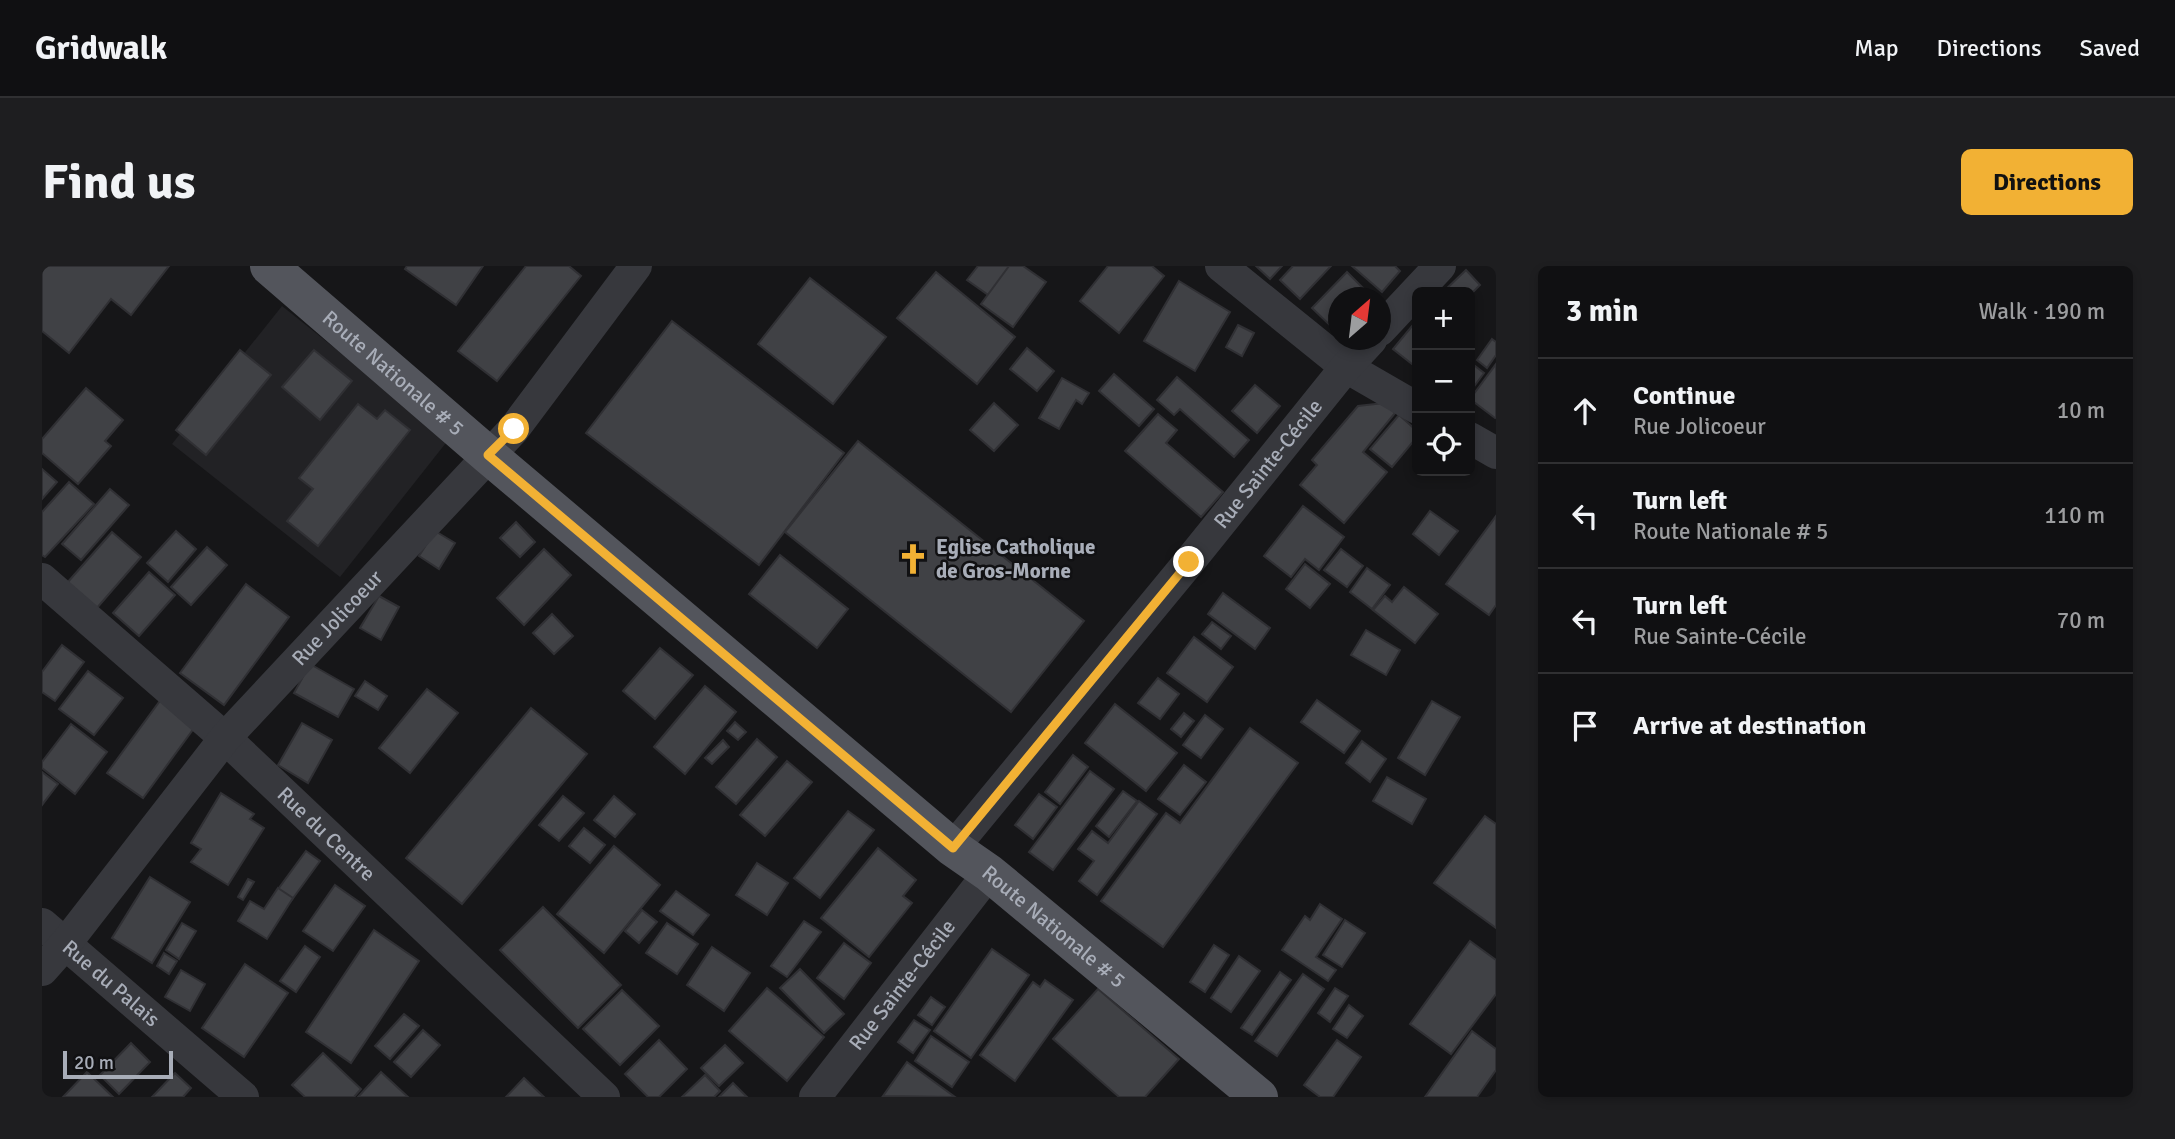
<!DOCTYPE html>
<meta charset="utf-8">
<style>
body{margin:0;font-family:Signika,sans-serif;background:#1e1e20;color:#f1f3f6}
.controls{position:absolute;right:21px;top:21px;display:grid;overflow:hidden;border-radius:10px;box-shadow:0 4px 10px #0003}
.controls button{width:63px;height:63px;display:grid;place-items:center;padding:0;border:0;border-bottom:2px solid #303032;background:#101012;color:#f1f3f6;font:35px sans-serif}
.compass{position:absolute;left:1286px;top:21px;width:63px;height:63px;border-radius:50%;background:#101012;box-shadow:0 4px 10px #0003;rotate:28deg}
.scale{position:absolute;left:21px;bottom:18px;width:110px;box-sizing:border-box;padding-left:7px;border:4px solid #a8adb8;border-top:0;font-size:19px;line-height:24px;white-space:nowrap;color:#a8adb8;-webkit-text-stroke:5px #111113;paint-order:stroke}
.stop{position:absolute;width:21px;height:21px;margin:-16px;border:5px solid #f2b134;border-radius:50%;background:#fff}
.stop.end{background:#f2b134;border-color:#fff;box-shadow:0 2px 7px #0008}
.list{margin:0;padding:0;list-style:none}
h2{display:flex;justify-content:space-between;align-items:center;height:91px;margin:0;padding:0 28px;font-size:30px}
h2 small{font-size:23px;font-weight:400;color:#9c9d9f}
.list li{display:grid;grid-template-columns:46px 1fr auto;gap:21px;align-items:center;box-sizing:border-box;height:105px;padding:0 28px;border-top:2px solid #303032}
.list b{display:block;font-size:26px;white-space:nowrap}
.list p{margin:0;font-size:23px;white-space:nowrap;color:#9c9d9f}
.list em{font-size:23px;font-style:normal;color:#9c9d9f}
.icon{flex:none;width:38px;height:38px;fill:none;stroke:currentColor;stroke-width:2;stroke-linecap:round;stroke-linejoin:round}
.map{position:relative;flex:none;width:1454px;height:831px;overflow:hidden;border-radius:10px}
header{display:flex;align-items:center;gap:42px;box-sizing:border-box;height:98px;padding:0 35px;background:#101012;border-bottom:2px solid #303032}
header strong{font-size:33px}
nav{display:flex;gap:38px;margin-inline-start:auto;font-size:24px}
.intro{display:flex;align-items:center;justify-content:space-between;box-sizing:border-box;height:168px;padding:0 42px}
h1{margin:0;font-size:49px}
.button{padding:18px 32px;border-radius:10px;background:#f2b134;color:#111;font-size:24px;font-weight:700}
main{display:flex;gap:42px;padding:0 42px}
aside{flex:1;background:#101012;border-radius:10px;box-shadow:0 4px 10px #0003}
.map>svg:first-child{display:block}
.built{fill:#222225}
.building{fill:#404145;stroke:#303034;stroke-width:2}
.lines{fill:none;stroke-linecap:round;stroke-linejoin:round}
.street{stroke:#37383d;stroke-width:32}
.primary{stroke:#53555c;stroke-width:38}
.route{stroke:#f2b134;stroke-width:9}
.labels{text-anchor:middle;stroke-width:5;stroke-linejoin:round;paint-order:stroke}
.street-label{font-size:21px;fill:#a8adb8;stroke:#111113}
.poi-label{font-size:21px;font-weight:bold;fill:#a8adb8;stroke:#111113;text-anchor:start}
</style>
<header>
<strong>Gridwalk</strong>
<nav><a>Map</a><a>Directions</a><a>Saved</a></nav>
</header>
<div class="intro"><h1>Find us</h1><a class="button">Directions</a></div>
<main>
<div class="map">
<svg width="1454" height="831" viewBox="0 0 1454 831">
<rect width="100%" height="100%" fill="#161618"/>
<polygon class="built" points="240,40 407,173 298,311 130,178"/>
<g class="building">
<polygon points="0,0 127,0 89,49 69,33 27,87 0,65"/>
<polygon points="365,0 441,0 414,39 363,3"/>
<polygon points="484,0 527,0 539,10 455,115 416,85"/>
<polygon points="936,0 976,0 952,33 925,14"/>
<polygon points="967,0 981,0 1004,16 971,61 939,38"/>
<polygon points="1066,0 1110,0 1122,10 1077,67 1038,35"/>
<polygon points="1214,0 1240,0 1228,13"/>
<polygon points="1251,0 1289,0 1258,33 1238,14"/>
<polygon points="1310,0 1353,0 1358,5 1340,26"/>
<polygon points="1424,4 1438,19 1428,29 1428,26 1401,26"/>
<polygon points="894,6 973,71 935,118 855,52"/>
<polygon points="1305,6 1331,32 1296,32 1296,67 1270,42"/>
<polygon points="768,12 844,71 791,138 716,78"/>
<polygon points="1137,15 1188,46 1153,105 1102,75"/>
<polygon points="1375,54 1375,102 1351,83"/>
<polygon points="630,55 802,187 717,299 544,167"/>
<polygon points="1196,59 1212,67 1200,90 1184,81"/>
<polygon points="1450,73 1454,76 1454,89 1445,102 1435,94"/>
<polygon points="985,82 1012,105 995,125 968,103"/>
<polygon points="198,84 229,109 164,189 134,164"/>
<polygon points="272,84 310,115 278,154 240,121"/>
<polygon points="1428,96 1442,107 1428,126"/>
<polygon points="1454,98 1454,151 1453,152 1428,133"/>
<polygon points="1072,108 1112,143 1097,160 1057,125"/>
<polygon points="1135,111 1207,174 1192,191 1138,143 1132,149 1115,134"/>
<polygon points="1020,112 1047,127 1040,138 1034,134 1017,163 997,152"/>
<polygon points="1213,119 1238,140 1215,167 1190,145"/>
<polygon points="44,122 81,154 63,175 69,180 36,218 0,187 0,173"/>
<polygon points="952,137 976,159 952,185 928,164"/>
<polygon points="1342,137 1353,147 1321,186 1345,206 1302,257 1258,219 1275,199 1270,194 1316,140"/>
<polygon points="316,138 335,153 343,144 368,164 276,280 245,255 271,223 257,212"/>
<polygon points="1116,148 1135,164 1124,177 1181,226 1159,251 1083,185"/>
<polygon points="1357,149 1375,165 1375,171 1350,201 1328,183"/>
<polygon points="816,175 1042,355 969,446 743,266"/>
<polygon points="0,203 15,216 0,233"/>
<polygon points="27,216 52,238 3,291 0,289 0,246"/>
<polygon points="68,223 87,239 39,294 20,278"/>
<polygon points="1261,240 1302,271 1277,304 1263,293 1249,311 1222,290"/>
<polygon points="1388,245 1416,265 1397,289 1371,268"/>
<polygon points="1454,250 1454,339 1447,349 1404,318"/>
<polygon points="474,256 493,276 478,291 458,272"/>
<polygon points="134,265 154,283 126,316 105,297"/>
<polygon points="393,265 413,277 397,303 377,290"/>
<polygon points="70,266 99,291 54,343 25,317"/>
<polygon points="165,281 185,299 149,339 129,321"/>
<polygon points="502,283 529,309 482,359 455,332"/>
<polygon points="1299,283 1321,300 1305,321 1282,304"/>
<polygon points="738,289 806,343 775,382 707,328"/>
<polygon points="1263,298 1288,318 1268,342 1244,323"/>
<polygon points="1325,302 1348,319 1330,343 1308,326"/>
<polygon points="107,306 133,329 97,370 71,347"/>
<polygon points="204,318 247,351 182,439 138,407"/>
<polygon points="1362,321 1396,348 1373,377 1331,344 1343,330 1350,336"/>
<polygon points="1181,327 1228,362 1213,383 1166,348"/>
<polygon points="337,330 357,341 339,374 318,362"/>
<polygon points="510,348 531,370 512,388 491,367"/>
<polygon points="1170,356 1189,370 1179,383 1160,368"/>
<polygon points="1324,364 1358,384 1344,409 1309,389"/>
<polygon points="1152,371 1191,401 1165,436 1125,407"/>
<polygon points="20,379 42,396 13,435 0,426 0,406"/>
<polygon points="618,382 651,409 613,453 581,425"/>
<polygon points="268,398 312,423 296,451 252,427"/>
<polygon points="46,405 81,432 52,469 17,443"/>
<polygon points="1116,412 1137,428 1118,453 1096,437"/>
<polygon points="323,415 345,430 336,444 313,430"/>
<polygon points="663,420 694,446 643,508 612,481"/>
<polygon points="385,423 416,447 368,507 337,482"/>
<polygon points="123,428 158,454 101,532 65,507"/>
<polygon points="1275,434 1318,465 1302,487 1259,456"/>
<polygon points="1390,435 1418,451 1383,509 1356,492"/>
<polygon points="1073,438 1135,487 1104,525 1043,477"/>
<polygon points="489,442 545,488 420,638 364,592"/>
<polygon points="1142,447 1152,455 1139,471 1129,463"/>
<polygon points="1163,449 1181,463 1159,492 1141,479"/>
<polygon points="693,456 704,466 696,474 685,465"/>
<polygon points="260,457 290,474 266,517 236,499"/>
<polygon points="29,458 65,486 33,528 0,502 0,496"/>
<polygon points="1208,462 1256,497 1121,681 1059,635 1124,547 1138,557"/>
<polygon points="715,473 735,491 694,538 674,521"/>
<polygon points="681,474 687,481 670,498 663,492"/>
<polygon points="1320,475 1344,493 1328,516 1304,497"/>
<polygon points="1031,489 1046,501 1018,538 1003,526"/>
<polygon points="745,495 770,516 723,570 698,549"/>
<polygon points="1142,499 1164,516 1138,549 1116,533"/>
<polygon points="1048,505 1072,523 1011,604 987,586"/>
<polygon points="0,506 16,518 0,539"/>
<polygon points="1345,511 1384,533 1370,558 1331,535"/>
<polygon points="1081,525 1095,535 1067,571 1054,560"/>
<polygon points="179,527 212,548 208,553 222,562 186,619 149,596 159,583 149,577"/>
<polygon points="997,528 1015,541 991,573 973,559"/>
<polygon points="521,530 542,547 517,575 497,559"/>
<polygon points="572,530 593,548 573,571 552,554"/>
<polygon points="1097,535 1115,548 1055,629 1037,615 1052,595 1036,583 1050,565 1066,577"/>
<polygon points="806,545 832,564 778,632 752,612"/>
<polygon points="1443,550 1454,558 1454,662 1392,617"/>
<polygon points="542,562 563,579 548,597 527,580"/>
<polygon points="572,580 618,619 562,687 515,648"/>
<polygon points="836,582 874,614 861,630 870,637 827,691 779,652"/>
<polygon points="264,585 278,595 249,635 234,626"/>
<polygon points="715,597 746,617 725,649 694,629"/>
<polygon points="108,611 148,636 110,697 70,672"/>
<polygon points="206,613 212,616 201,634 196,631"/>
<polygon points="293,619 323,640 291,685 261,665"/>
<polygon points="236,622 251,632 225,673 196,655 208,635 222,643"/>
<polygon points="634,625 667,649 651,669 618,645"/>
<polygon points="1278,638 1300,653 1274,691 1294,704 1286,715 1240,684 1263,650 1268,654"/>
<polygon points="501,641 579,719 536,762 458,684"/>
<polygon points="600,644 615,656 597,677 583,665"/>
<polygon points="1303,654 1323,667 1300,701 1281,689"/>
<polygon points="762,655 779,666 745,711 729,700"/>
<polygon points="140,657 154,665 137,693 124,684"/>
<polygon points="625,657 656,678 635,708 604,687"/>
<polygon points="332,664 377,695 309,797 264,766"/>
<polygon points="1428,675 1454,694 1454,728 1409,788 1368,758"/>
<polygon points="802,677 829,697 802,733 775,712"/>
<polygon points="1172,679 1187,689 1163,726 1148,716"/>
<polygon points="263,680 278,691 254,726 238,715"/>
<polygon points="670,681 708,707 682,745 645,719"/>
<polygon points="950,683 987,709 929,792 892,765"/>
<polygon points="122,687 135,695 127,708 115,700"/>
<polygon points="1197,690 1218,705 1189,746 1169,732"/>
<polygon points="203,698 246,727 202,791 160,762"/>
<polygon points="758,703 802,748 782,767 738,722"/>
<polygon points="139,704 163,718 148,745 123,731"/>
<polygon points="1238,706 1249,714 1210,769 1199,762"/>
<polygon points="1261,708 1282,723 1235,790 1213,775"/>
<polygon points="1003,714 1031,734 973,815 938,789 991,716 998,721"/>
<polygon points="725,722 782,771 745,815 687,765"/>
<polygon points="1293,722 1306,730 1288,756 1276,747"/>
<polygon points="1056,723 1137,793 1103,831 1077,831 1011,773"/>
<polygon points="580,724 617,760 578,799 541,763"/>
<polygon points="889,731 903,741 890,759 876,749"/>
<polygon points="1307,739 1321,750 1305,772 1291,763"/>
<polygon points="362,748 377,760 348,793 333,780"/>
<polygon points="872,754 888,764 871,787 856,776"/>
<polygon points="381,764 398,779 369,811 352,796"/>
<polygon points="1430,765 1454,783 1454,804 1435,831 1383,831"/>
<polygon points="889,770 927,796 910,821 873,795"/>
<polygon points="617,774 645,803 617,831 606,831 583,808"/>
<polygon points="1295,774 1319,791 1291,831 1278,831 1262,819"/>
<polygon points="89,777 108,796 77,828 58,809"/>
<polygon points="683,779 701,797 677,820 659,802"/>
<polygon points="281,787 319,823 312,831 263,831 250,819"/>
<polygon points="865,796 913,831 841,830"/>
<polygon points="45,806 71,831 21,831"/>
<polygon points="339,806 366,831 316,831"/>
<polygon points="133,807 149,822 141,831 110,831"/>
<polygon points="663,809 678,825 672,831 640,831"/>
<polygon points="482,812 502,831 464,831"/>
<polygon points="691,817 705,831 677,831"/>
</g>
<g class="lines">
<g class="street">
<polyline points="1179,0 1304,101 1375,142"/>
<polyline points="1338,64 1398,0"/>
<polyline points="1428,172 1454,187"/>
<path id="s1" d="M0 313 183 472 562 831"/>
<path id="s2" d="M911 582 1147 296 1304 101 1329 74"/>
<path id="s3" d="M0 658 201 831"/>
<path id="s4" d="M0 704 24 677 183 472 472 163 594 0"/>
<path id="s5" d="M773 831 947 607"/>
</g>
<path class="primary" id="s6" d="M227 0 446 189 911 582 947 607 1217 831"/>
</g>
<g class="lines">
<polyline class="route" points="472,163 446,189 911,582 1147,296"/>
</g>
<defs>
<symbol id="church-bare" viewBox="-9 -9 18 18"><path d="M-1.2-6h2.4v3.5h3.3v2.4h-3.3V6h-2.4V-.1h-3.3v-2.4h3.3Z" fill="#f2b134" stroke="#111113" stroke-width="2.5" paint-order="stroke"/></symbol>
</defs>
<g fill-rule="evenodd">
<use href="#church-bare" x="849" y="271" width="44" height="44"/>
</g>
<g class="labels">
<g class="street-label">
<text dy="7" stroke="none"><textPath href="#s6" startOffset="164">Route Nationale # 5</textPath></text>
<text dy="7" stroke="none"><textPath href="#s2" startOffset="497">Rue Sainte-Cécile</textPath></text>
<text dy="7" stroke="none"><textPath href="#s4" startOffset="460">Rue Jolicoeur</textPath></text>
<text dy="7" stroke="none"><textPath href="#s1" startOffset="382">Rue du Centre</textPath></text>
<text dy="7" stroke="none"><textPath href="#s6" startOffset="1026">Route Nationale # 5</textPath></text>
<text dy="7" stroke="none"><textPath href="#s3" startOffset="91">Rue du Palais</textPath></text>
<text dy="7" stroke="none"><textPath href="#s5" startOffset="142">Rue Sainte-Cécile</textPath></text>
</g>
<g class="poi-label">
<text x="894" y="288">Eglise Catholique<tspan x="894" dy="24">de Gros-Morne</tspan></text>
</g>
</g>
</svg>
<div class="controls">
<button>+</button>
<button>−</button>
<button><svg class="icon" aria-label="locate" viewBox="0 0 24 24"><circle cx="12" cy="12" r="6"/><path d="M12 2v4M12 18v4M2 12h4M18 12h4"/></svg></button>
</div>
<svg class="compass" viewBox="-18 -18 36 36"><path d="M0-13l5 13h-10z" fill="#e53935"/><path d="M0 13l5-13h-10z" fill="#9c9d9f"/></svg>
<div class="scale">20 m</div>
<div class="stop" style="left:472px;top:163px"></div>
<div class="stop end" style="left:1147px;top:296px"></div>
</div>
<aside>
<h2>3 min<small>Walk · 190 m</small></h2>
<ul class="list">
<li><svg class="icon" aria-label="ahead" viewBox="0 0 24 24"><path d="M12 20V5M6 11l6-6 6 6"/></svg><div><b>Continue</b><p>Rue Jolicoeur</p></div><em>10 m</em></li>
<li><svg class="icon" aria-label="left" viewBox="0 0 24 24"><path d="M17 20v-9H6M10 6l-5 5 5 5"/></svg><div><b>Turn left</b><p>Route Nationale # 5</p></div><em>110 m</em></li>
<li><svg class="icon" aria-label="left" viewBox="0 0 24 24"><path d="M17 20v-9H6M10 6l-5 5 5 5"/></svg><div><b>Turn left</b><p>Rue Sainte-Cécile</p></div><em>70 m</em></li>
<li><svg class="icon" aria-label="arrive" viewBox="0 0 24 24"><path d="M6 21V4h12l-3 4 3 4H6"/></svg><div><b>Arrive at destination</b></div></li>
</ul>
</aside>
</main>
